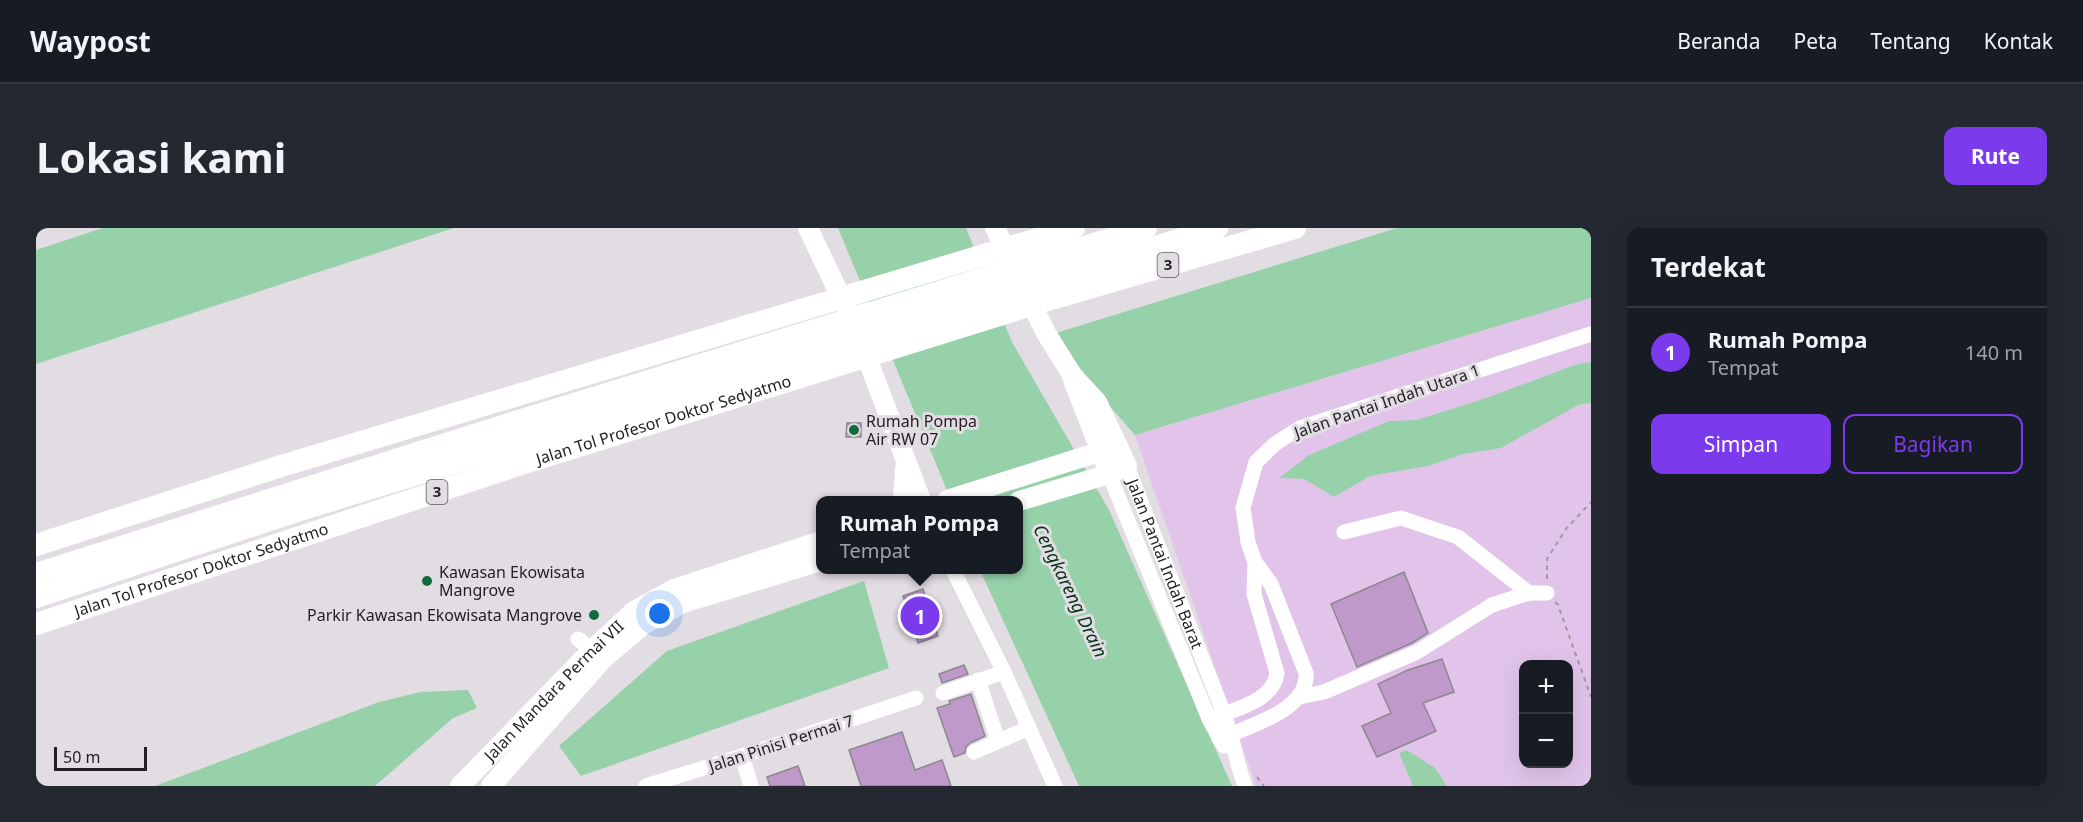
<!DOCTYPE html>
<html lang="id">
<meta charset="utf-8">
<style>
body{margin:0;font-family:"Noto Sans",sans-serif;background:#242831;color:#f1f3f6}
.controls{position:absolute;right:18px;bottom:18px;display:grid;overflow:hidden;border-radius:12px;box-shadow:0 6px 24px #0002}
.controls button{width:54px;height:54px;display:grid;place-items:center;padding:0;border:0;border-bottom:2px solid #363941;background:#171b24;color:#f1f3f6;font:30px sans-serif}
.scale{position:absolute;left:18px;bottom:15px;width:93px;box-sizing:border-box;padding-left:6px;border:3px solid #211f22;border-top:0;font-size:16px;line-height:21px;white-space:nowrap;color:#211f22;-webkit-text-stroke:4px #e2dce3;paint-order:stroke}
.you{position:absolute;left:624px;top:386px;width:21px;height:21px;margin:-15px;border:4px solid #fff;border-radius:50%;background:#1a73e8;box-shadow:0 0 0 9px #1a73e833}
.badge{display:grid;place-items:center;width:39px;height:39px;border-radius:50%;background:#7c3aed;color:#fff;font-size:20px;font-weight:700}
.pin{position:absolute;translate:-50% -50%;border:3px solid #fff;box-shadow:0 2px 6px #0006}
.popup{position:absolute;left:780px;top:268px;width:207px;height:78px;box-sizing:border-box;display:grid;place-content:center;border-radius:12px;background:#171b24;filter:drop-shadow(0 2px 4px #0005);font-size:20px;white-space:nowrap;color:#9ea1a6}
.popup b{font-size:22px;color:#f1f3f6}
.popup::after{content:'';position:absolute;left:50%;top:100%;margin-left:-12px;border:12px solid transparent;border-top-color:#171b24}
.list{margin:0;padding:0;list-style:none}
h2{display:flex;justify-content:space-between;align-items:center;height:78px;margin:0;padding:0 24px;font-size:26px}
h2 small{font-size:20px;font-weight:400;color:#9ea1a6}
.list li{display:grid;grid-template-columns:39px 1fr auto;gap:18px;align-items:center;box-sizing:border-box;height:90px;padding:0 24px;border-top:2px solid #363941}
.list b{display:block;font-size:22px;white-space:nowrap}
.list p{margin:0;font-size:20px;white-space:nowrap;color:#9ea1a6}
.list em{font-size:20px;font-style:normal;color:#9ea1a6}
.actions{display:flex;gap:12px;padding:18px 24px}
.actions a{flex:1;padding:14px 0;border:2px solid #7c3aed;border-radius:12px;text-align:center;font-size:21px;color:#7c3aed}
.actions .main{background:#7c3aed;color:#fff}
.map{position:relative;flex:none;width:1555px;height:558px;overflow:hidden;border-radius:12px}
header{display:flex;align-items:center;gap:36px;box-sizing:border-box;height:84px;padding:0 30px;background:#171b24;border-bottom:2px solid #363941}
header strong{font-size:28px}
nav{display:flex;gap:33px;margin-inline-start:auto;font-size:21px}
.intro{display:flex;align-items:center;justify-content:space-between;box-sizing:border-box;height:144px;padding:0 36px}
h1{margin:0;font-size:42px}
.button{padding:15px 27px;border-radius:12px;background:#7c3aed;color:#fff;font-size:21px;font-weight:700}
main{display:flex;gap:36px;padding:0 36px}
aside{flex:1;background:#171b24;border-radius:12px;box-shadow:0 6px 24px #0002}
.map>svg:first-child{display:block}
.green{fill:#e2c4ea;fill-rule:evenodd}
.water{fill:#97d1aa}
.building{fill:#bf99ca;stroke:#8d888f;stroke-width:1.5}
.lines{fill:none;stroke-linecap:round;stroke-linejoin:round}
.path{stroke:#9f9aa0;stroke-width:2;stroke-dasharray:4.5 4.5;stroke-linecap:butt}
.minor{stroke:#fff;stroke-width:15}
.major{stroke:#fff;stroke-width:20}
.highway{stroke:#fff;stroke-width:22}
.poi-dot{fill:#136b3d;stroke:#e2dce3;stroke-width:2}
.labels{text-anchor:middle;stroke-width:6;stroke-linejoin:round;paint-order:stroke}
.shield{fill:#e2dce3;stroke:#5b585c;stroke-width:1.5}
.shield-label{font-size:15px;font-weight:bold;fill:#211f22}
.street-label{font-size:16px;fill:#211f22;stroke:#e2dce3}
.poi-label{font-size:16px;fill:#211f22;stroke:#e2dce3;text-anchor:start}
.water-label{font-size:18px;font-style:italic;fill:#05341b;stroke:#e2dce3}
</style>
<header>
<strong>Waypost</strong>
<nav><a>Beranda</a><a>Peta</a><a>Tentang</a><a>Kontak</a></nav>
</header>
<div class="intro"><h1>Lokasi kami</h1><a class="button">Rute</a></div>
<main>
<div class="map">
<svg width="1555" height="558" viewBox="0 0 1555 558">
<rect width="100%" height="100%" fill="#e2dce3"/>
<path class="green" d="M1555 70V558H1220L1099 207ZM1488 436H1532V536H1488Z"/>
<g class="water">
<polygon points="67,0 418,0 0,136 0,22"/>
<polygon points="802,0 930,0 976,114 1073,282 1196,558 1043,558 944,342 983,342 983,272 915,272"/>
<polygon points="1361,0 1555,0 1555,70 1099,207 1057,159 1020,105"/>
<polygon points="1555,134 1555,175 1542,177 1465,220 1427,226 1392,238 1334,248 1298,269 1268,251 1243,250 1273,227 1353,193 1381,192 1450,170 1542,136"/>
<polygon points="828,353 853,440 545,548 523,518 631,423"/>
<polygon points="432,462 441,480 417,490 339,558 119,558 343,474 385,464"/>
<polygon points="1371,522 1399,540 1411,558 1377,558 1363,525"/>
</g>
<g class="building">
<polygon points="811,195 825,195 825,209 810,209"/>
<polygon points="1368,344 1392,405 1376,415 1321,439 1295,376"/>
<polygon points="887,361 902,408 882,415 867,368"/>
<polygon points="1406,431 1418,464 1387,475 1400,503 1341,529 1326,498 1355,485 1342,456 1372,442"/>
<polygon points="928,437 932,446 906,455 903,446"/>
<polygon points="935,466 949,508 934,515 930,519 929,525 918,529 901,480 914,476 913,473"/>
<polygon points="866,504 879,542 906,532 915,558 825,558 813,522"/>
<polygon points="762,538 769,558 734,558 731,549"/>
</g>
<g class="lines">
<g class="path">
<polyline points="1511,351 1511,331 1530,301 1555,274"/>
<polyline points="1519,374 1522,377 1555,469"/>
<polyline points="1221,549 1228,558"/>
</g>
<g class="minor">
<path id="s1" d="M1091 238 1188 486C1197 510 1200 534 1209 558"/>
<polyline points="1073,246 1173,491 1188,518"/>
<polyline points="1308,304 1365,290 1422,309 1493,365"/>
<polyline points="917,342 968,444 1019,558"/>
<polyline points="542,411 556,422"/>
<polyline points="942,452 962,513"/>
<polyline points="907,465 968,444"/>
<polyline points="1263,469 1288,464 1381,424 1456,377 1493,365 1511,365"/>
<path d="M1179 489C1201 481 1238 472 1241 445L1218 366 1219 334"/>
<path d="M1183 511C1210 499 1273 483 1270 445L1235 356 1219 334 1212 314 1207 280 1220 234 1240 215 1264 200 1555 106"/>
<polyline points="938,524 993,500"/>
<polyline points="706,528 715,558"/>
<polyline points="610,558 706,528 880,470"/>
</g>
<g class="major">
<polyline points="772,0 812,84"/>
<polyline points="959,0 975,33"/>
<polyline points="825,114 885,272"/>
<polyline points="1037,152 1070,237"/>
<polyline points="867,272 869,241"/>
<polyline points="911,272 1082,218"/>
<polyline points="983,273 1073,246 1091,238 1061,174 1036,147 1010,105 990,65"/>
<path id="s2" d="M424 558 556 422 598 383 638 361 785 313"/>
<polyline points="455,558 566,432 607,397 647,375 785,333"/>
</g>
<g class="highway">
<polyline points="0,317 242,239 1038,0"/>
<polyline points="0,346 473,196 1110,0"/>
<polyline points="0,369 264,282 1181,0"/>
<path id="s3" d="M0 396 485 236 1005 74 1259 0"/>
</g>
</g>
<g class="poi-dot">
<circle cx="818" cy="202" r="6"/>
<circle cx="391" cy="353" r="6"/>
<circle cx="558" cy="387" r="6"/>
</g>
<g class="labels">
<g class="shield">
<rect x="1121.5" y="25" width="21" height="24" rx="4.5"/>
<rect x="390.5" y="252" width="21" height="24" rx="4.5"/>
</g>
<g class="shield-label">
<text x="1132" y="42">3</text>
<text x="401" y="269">3</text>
</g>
<g class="street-label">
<text transform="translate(1351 173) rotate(-19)" y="6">Jalan Pantai Indah Utara 1</text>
<text dy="6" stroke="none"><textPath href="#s3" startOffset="660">Jalan Tol Profesor Doktor Sedyatmo</textPath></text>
<text dy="6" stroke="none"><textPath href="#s1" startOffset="105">Jalan Pantai Indah Barat</textPath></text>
<text dy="6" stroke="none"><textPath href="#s3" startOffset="174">Jalan Tol Profesor Doktor Sedyatmo</textPath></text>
<text dy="6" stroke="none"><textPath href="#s2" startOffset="134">Jalan Mandara Permai VII</textPath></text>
<text transform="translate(745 515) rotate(-18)" y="6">Jalan Pinisi Permai 7</text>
</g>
<g class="poi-label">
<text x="830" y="199">Rumah Pompa<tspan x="830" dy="18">Air RW 07</tspan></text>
<text x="403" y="350">Kawasan Ekowisata<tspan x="403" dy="18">Mangrove</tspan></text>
<text x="546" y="393" text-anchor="end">Parkir Kawasan Ekowisata Mangrove</text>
</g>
<g class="water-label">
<text transform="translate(1034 363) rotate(64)" y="6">Cengkareng Drain</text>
</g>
</g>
</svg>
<div class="controls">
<button>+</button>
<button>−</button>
</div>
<div class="scale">50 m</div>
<div class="you"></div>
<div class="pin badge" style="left:884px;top:388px">1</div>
<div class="popup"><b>Rumah Pompa</b>Tempat</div>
</div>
<aside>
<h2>Terdekat<small></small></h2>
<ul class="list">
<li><span class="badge">1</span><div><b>Rumah Pompa</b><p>Tempat</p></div><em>140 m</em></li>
</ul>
<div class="actions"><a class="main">Simpan</a><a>Bagikan</a></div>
</aside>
</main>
